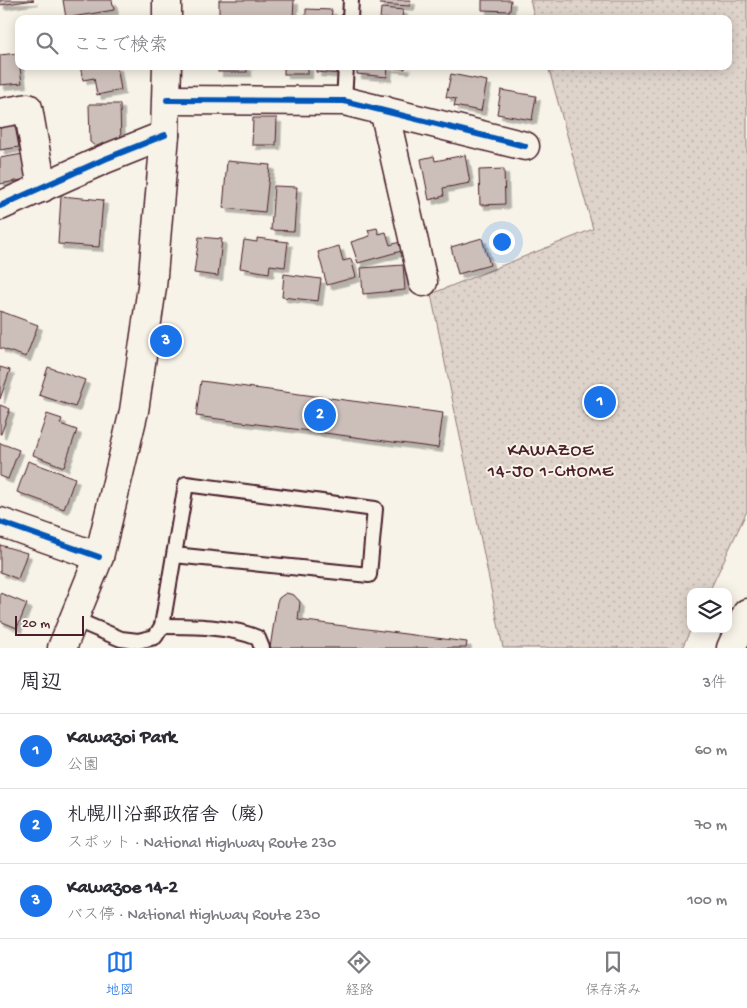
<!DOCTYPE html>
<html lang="ja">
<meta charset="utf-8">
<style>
body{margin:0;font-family:"Gochi Hand","Klee One",sans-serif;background:#f7f7f7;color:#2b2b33}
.controls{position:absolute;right:15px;bottom:15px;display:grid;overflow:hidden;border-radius:10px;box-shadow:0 2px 12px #0003}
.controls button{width:45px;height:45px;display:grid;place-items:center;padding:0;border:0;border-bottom:1px solid #e1e1e2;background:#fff;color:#2b2b33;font:25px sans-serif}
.scale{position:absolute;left:15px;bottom:12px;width:69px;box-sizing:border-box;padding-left:5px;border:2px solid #4a1f2b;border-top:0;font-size:14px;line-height:18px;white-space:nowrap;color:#4a1f2b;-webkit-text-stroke:4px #f7f3e8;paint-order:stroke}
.you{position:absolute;left:501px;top:241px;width:18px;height:18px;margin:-12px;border:4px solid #fff;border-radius:50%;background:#1a73e8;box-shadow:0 0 0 8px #1a73e833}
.badge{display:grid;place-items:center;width:32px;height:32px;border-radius:50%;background:#1a73e8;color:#fff;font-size:16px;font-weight:700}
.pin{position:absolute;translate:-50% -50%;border:2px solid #fff;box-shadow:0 1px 5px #0006}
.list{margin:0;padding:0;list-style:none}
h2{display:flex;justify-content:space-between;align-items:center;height:65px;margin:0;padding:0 20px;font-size:21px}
h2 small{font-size:16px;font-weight:400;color:#7c7c81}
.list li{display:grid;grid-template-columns:32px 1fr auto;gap:15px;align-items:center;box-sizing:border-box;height:75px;padding:0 20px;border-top:1px solid #e1e1e2}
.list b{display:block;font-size:19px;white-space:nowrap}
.list p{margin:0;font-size:16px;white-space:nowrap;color:#7c7c81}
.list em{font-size:16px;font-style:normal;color:#7c7c81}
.icon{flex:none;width:28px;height:28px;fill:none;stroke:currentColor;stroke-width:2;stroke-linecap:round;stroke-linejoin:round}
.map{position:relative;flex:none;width:747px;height:648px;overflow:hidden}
.search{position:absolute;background:#fff;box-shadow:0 2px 12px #0003;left:15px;right:15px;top:15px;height:55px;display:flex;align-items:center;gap:12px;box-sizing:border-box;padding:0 18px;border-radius:10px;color:#7c7c81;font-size:19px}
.sheet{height:290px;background:#fff}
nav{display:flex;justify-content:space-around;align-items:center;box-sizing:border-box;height:70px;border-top:1px solid #e1e1e2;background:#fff;font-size:14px;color:#7c7c81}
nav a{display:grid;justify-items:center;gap:2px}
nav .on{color:#1a73e8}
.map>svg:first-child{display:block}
.park{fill:url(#park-dots);stroke:#947a7c}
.building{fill:#ccbfb9;stroke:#4a1f2b;filter:url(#shadow)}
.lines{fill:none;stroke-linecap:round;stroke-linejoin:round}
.service-casing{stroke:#4a1f2b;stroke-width:18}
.minor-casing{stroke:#4a1f2b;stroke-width:31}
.trunk-casing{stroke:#4a1f2b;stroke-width:31}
.service{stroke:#f7f3e8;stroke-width:14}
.minor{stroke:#f7f3e8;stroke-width:28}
.trunk{stroke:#f7f3e8;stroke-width:28}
.cycleway-casing{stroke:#f7f3e8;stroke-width:9}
.cycleway{stroke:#0057b8;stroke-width:6}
.labels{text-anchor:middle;stroke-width:4;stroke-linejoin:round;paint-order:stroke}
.neighbourhood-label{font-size:18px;letter-spacing:1px;fill:#4a1f2b;stroke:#f7f3e8}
</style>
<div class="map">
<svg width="747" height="648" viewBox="0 0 747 648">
<defs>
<pattern id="park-dots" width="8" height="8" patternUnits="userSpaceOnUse" patternTransform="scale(1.25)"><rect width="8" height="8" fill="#ded4cc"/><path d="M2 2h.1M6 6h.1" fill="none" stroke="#c0b6af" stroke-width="1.8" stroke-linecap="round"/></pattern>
<filter id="shadow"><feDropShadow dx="4.5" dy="4.5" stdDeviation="0" flood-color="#0004"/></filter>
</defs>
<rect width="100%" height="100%" fill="#f7f3e8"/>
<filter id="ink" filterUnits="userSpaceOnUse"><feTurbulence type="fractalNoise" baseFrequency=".02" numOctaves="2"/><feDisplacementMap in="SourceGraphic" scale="10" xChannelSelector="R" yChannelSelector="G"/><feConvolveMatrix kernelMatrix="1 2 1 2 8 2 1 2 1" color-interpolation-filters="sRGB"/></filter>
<g filter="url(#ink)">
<polygon class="park" points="530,0 747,0 747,511 709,592 691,592 691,629 682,648 503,648 431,294 593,229 548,66 728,66 728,19 535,19"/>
<g class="building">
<polygon points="0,0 34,0 0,5"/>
<polygon points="63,0 112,0 114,10 66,18"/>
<polygon points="219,0 294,0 293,19 219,19"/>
<polygon points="380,0 411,0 410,6 380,4"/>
<polygon points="482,0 511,0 510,11 482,10"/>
<polygon points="381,8 403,10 402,19 380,19"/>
<polygon points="306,9 332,10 331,19 306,19"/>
<polygon points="18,53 22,83 0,85 0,55"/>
<polygon points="80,66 117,66 121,90 97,95 94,78 83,80"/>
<rect x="218" y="66" width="29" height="6"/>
<rect x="284" y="66" width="24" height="8"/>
<polygon points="317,66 341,66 341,74 316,72"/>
<polygon points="357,66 406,66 405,69 388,67 387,77 357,74"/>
<polygon points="451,74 487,81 481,111 454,106 456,99 446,97"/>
<polygon points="501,90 536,96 532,120 497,114"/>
<polygon points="89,104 120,104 121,144 101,151 90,142"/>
<polygon points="253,118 277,118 276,145 252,145"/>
<polygon points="14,121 19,147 0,150 0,123"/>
<polygon points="23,154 27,179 0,184 0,158"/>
<polygon points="465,155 470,183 443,188 444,196 429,200 421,159 434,156 435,161"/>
<polygon points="227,161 270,165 265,212 223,208"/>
<polygon points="504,169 505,204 480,205 479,170"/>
<polygon points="274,186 297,187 294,231 271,230"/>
<polygon points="61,196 103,200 99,247 58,244"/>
<polygon points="377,228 379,234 386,232 390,245 403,241 405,250 358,263 351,242 370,236 368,230"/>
<polygon points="199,237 222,239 218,276 194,273"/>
<polygon points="257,238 288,242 285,267 270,265 269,273 240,268 244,240 257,242"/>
<polygon points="482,238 490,265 458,274 451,247"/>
<polygon points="339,246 343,261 351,259 356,277 327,285 318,252"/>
<polygon points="403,265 405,290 363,294 361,268"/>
<polygon points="284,274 321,279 318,301 282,297"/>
<polygon points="0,311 38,325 26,357 0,348"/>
<polygon points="0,367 10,370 0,399"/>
<polygon points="48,367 85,380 75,407 39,395"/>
<polygon points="201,381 443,413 438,448 196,416"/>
<polygon points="0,405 10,409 1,434 0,434"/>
<polygon points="47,414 62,419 60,424 77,430 64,467 33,455"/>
<polygon points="0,443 19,450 8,479 0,476"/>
<polygon points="28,461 75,478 64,509 17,492"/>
<polygon points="0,545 27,553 18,579 0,572"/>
<polygon points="0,593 27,604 17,628 0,621"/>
<polygon points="286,593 294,595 300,602 298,620 467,642 466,648 270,648 277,602 279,598"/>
</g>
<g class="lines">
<defs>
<g id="service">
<polyline points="350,19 351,0"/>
<polyline points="344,101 346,66"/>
<polyline points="74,619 121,639 138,641 155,637 162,626 186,484 375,509 369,575 174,555"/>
<path d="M162 626C193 626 229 626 258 638L262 648"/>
</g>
<g id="minor">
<polyline points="167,100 344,101 525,146"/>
<polyline points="384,110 423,282"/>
<polyline points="0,113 28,108 42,188"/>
<polyline points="0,206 105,159 165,135"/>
<polyline points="0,522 99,557"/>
<polyline points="731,648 747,613"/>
</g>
<g id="trunk">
<polyline points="167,19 167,0"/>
<polyline points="62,648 99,557 134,411 152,287 165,135 167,66"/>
</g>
</defs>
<use href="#service" class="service-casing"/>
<use href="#minor" class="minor-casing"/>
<use href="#trunk" class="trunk-casing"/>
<use href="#service" class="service"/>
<use href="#minor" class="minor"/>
<use href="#trunk" class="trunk"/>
<defs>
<g id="cycleway">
<polyline points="167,100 344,101 525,146"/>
<polyline points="0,206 105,159 165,135"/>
<polyline points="0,522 99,557"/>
</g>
</defs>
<use href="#cycleway" class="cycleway-casing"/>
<use href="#cycleway" class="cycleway"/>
</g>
</g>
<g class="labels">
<g class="neighbourhood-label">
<text x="551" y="455">KAWAZOE<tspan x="551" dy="21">14-JO 1-CHOME</tspan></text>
</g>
</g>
</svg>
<div class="controls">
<button><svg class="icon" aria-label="layers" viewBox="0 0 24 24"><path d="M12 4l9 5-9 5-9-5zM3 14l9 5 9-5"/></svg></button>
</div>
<div class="scale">20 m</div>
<div class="you"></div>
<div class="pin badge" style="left:600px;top:402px">1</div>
<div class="pin badge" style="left:320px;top:415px">2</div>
<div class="pin badge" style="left:166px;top:341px">3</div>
<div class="search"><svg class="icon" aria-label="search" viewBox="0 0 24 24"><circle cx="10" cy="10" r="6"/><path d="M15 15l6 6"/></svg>ここで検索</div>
</div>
<section class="sheet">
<h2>周辺<small>3件</small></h2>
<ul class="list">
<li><span class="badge">1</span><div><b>Kawazoi Park</b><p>公園</p></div><em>60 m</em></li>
<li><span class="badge">2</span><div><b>札幌川沿郵政宿舎（廃）</b><p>スポット · National Highway Route 230</p></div><em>70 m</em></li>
<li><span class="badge">3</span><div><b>Kawazoe 14-2</b><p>バス停 · National Highway Route 230</p></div><em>100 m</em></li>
</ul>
</section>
<nav>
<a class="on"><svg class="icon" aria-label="map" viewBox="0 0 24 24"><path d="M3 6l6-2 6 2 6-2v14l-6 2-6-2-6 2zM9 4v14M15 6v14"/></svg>地図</a>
<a><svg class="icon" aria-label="directions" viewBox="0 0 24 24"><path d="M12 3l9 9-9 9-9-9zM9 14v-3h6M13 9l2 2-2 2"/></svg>経路</a>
<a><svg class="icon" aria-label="saved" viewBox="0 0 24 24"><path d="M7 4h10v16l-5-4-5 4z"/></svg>保存済み</a>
</nav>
